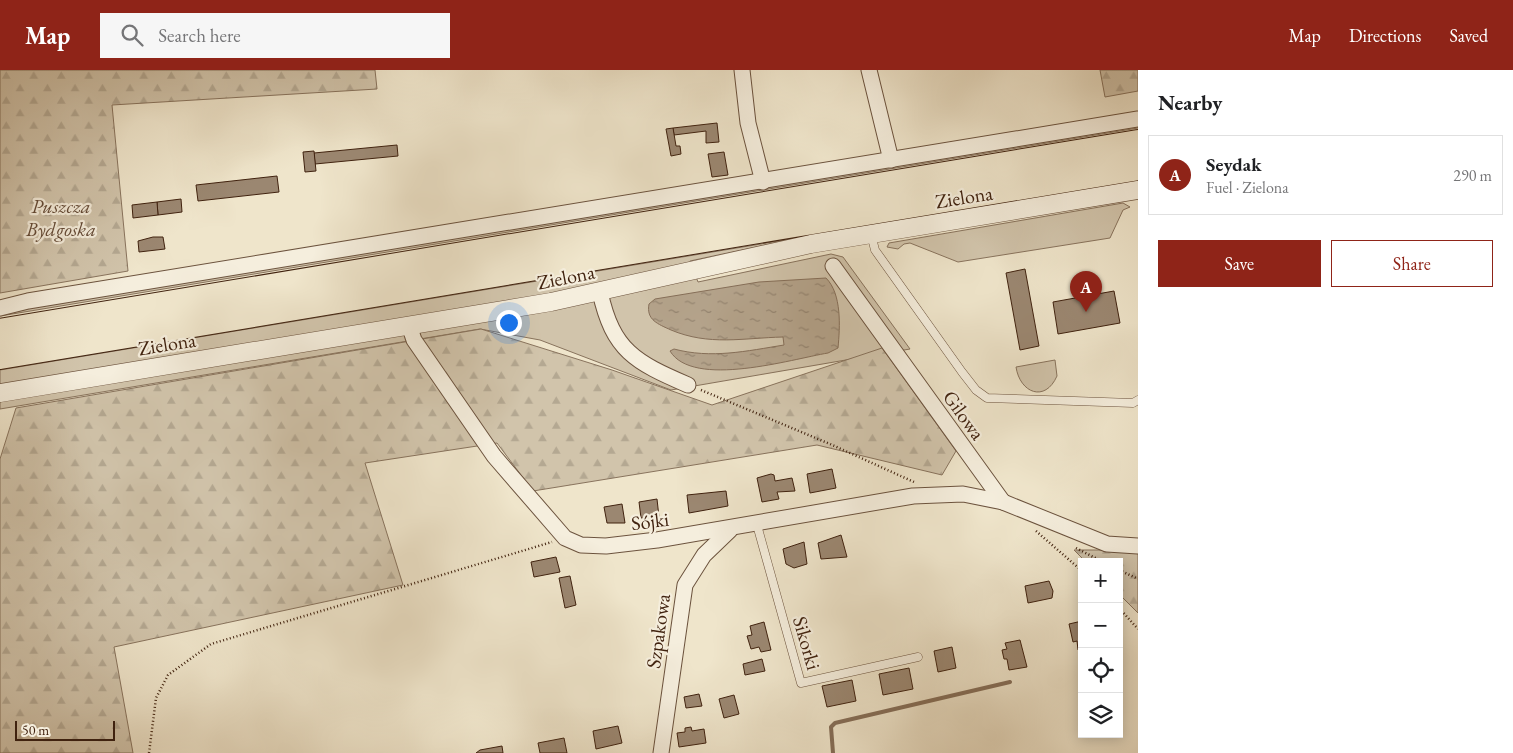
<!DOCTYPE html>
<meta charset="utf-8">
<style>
body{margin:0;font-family:"EB Garamond",serif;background:#f6f6f6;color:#202124}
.controls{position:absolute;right:15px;bottom:15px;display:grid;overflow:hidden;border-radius:0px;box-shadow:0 2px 12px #0003}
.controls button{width:45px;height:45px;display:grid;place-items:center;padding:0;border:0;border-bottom:1px solid #e0e0e0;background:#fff;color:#202124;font:25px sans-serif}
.scale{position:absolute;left:15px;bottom:12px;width:100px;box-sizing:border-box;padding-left:5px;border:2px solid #40220f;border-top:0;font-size:14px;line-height:18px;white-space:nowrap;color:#40220f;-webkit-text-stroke:4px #f5eedd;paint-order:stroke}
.you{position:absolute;left:508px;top:252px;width:18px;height:18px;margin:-12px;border:4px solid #fff;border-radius:50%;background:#1a73e8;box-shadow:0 0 0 8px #1a73e833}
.badge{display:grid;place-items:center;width:32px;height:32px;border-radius:50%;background:#8f2418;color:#fff;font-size:16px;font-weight:700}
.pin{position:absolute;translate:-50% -41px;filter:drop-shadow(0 1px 2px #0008)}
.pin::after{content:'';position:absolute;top:26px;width:18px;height:15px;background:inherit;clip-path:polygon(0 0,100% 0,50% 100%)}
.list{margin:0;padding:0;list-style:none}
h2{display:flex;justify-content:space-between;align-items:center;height:65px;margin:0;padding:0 20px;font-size:21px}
h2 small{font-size:16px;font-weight:400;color:#757577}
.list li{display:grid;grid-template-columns:32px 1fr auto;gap:15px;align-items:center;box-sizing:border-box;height:80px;margin:0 10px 10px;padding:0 10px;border:1px solid #e0e0e0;border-radius:0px}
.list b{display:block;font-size:19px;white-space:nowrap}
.list p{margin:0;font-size:16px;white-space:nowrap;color:#757577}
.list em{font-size:16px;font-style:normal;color:#757577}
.actions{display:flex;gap:10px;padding:15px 20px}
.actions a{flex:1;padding:11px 0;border:1px solid #8f2418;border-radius:0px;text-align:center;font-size:18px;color:#8f2418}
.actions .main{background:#8f2418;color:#fff}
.icon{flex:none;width:28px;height:28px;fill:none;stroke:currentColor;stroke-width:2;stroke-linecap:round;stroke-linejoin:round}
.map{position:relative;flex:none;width:1138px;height:683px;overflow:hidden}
header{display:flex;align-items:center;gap:30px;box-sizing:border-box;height:70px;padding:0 25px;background:#8f2418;color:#fff}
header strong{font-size:24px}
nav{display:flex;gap:28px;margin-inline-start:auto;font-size:18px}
.search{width:350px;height:45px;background:#f6f6f6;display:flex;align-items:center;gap:12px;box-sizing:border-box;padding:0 18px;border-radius:0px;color:#757577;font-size:19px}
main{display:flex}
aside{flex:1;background:#fff}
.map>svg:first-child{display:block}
.grass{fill:#d1c4ab;stroke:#88735d}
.forest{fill:url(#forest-firs);stroke:#88735d}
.water{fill:url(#water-ripples);stroke:#866f59}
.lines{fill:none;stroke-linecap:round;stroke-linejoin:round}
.stream{stroke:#866f59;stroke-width:4}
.building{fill:#9b8771;stroke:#40220f}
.service-casing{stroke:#6c533e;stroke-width:9}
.minor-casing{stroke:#6c533e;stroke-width:17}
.tertiary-casing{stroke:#6c533e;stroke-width:19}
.motorway-casing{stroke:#40220f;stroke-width:28}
.path{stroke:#40220f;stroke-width:2.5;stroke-dasharray:1 2.5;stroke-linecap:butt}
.service{stroke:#f5eedd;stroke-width:8}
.minor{stroke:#f5eedd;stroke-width:15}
.tertiary{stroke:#f5eedd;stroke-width:18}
.motorway{stroke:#efe5cb;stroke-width:26}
.labels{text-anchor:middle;stroke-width:4.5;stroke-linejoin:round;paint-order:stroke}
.street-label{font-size:20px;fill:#40220f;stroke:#f5eedd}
.park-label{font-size:20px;font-style:italic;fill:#644a36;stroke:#f5eedd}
</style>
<header>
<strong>Map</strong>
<div class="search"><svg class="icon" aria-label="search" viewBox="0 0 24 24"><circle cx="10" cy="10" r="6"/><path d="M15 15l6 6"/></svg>Search here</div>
<nav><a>Map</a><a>Directions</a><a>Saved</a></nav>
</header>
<main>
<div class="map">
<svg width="1138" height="683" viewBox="0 0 1138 683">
<defs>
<pattern id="forest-firs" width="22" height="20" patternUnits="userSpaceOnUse" patternTransform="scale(1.25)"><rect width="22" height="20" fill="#d1c4ab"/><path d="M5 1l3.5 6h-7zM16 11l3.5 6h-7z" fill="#b4a892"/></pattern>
<pattern id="water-ripples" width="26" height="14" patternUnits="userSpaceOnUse" patternTransform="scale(1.25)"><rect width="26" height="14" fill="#b4a38b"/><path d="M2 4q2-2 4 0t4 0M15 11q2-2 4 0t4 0" fill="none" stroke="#948470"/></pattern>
</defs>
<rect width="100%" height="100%" fill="#efe5cb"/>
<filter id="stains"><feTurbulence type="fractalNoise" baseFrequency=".004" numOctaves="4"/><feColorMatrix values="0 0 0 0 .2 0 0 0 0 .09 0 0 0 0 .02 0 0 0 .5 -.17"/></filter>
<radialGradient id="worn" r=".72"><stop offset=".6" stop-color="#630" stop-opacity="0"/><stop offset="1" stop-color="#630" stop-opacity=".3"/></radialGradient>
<g class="grass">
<polygon points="1138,53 1138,58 0,246 0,243"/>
<polygon points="1123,133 1130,137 1123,140 1110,168 958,192 910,173 904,174 898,179 887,177 889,173"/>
<polygon points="797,168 690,191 698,212 831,184 843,187 910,279 671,320 540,270 480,259 0,339 0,300"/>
<path d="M1055 290 1057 306C1045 333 1020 323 1016 297Z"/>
</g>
<g class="forest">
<polygon points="0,0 375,0 377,19 112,35 128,201 0,223"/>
<polygon points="1100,0 1138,0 1138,21 1105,27"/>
<polygon points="481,259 612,300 712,335 882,278 956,381 942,405 817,375 533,421 497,373 365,393 403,515 114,577 133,683 0,683 0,389 16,338"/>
<polygon points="1074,480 1138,480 1138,543 1119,524 1119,492 1086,492"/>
</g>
<path class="water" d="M826 208C842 224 840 257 838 278L828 283C792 289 693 319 670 281L674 279C711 289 747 281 784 275L783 267C743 268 709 276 671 260 658 254 646 250 649 234L655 229 759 212Z"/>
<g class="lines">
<polyline class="stream" points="833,683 831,657 835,653 1010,612"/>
</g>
<g class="building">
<polygon points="717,53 719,72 706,73 706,61 674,65 673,58"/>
<polygon points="673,58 676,76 680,76 681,84 671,86 666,59"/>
<polygon points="397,75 398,86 315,94 314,83"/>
<polygon points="314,81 316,101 305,102 303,82"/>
<polygon points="724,82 728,105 712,107 708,84"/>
<polygon points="277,106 279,122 198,131 196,115"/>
<polygon points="181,129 182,142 158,145 157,132"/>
<polygon points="157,132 158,145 133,148 132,135"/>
<polygon points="153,167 163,167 165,179 139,182 138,171"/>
<polygon points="1025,199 1039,276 1020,280 1006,203"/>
<polygon points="1114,221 1120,253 1058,264 1053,232"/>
<polygon points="832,399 836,418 810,423 807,404"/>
<polygon points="771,404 774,405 775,411 792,408 795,421 777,422 779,429 762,432 757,408"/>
<polygon points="726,421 728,436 689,443 687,425"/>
<polygon points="657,429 659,447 641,448 639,432"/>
<polygon points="622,434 625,453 607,453 604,437"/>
<polygon points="841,465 847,487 821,489 818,473"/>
<polygon points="804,472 807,494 794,498 786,494 783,479"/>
<polygon points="556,487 560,502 534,507 531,492"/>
<polygon points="570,506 576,535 565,538 559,508"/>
<polygon points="1049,511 1053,521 1052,528 1028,533 1025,516"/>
<polygon points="1082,551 1082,580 1078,580 1077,571 1073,572 1069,554"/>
<polygon points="764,552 771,580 761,582 759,577 751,579 747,566 752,565 750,556"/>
<polygon points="1020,570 1027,597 1009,600 1007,589 1004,589 1002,580 1007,579 1005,573"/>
<polygon points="952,577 956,598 938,602 934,581"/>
<polygon points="762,589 765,601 745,605 743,594"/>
<polygon points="909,598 913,619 883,625 879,604"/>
<polygon points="852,610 856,631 827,637 822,616"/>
<polygon points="699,624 702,636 686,638 684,627"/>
<polygon points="734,625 739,644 724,648 719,629"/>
<polygon points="618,656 622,673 596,679 593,661"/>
<polygon points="691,657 692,661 704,659 706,673 679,677 677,663 685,662 685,658"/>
<polygon points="564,668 567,683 540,683 538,673"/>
<polygon points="502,676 503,683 476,683 480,680"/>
</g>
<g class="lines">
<defs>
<g id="service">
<polyline points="871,164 875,180 962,302 976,320 987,328 1133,333 1138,330"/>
<polyline points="757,455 801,613 918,587"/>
</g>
<g id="minor">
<polyline points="742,0 748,53 763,112"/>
<polyline points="869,0 891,90"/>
<polyline points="833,196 1003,432"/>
<path d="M600 222C613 281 635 292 688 315"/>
<polyline points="0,238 28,231 1138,49"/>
<polyline points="409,255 414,270 494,386 565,468 581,475 606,476 657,470 913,426 963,424 1003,432 1107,474 1138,476"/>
<polyline points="661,683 685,515 704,485 730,460"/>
</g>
<polyline id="tertiary" points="0,323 551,232 811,174 1138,120"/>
<g id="motorway">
<polyline points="0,262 1138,73"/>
<polyline points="0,286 1138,97"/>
</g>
</defs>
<use href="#service" class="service-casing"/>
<use href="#minor" class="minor-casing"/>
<use href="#tertiary" class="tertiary-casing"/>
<use href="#motorway" class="motorway-casing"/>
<g class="path">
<polyline points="701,320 830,374 914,412"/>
<polyline points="1036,461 1082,501"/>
<polyline points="1076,478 1103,492"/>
<polyline points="1119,500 1138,509"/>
<polyline points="1119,538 1138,559"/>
<polyline points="149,683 156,628 168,605 211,574 552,472"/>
</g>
<use href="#service" class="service"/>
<use href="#minor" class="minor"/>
<use href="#tertiary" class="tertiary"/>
<use href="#motorway" class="motorway"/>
</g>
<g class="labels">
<g class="street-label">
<text transform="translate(964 127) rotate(-9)" y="7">Zielona</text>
<text transform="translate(566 207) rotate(-11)" y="7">Zielona</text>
<text transform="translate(167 274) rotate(-9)" y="7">Zielona</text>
<text transform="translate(964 345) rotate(54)" y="7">Gilowa</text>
<text transform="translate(650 451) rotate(-7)" y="7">Sójki</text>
<text transform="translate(658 561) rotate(-82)" y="7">Szpakowa</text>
<text transform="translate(807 573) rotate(74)" y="7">Sikorki</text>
</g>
<g class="park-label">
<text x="61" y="143">Puszcza<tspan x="61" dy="23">Bydgoska</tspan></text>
</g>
</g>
<rect width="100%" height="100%" filter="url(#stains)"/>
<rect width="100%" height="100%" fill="url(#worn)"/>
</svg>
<div class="controls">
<button>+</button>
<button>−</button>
<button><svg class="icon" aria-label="locate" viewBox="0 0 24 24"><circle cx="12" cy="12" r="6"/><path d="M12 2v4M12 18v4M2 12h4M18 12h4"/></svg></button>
<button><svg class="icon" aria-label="layers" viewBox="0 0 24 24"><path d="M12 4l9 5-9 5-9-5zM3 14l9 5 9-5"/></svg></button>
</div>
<div class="scale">50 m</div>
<div class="you"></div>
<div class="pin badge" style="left:1086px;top:242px">A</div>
</div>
<aside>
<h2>Nearby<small></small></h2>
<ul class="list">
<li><span class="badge">A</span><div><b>Seydak</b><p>Fuel · Zielona</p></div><em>290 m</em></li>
</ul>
<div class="actions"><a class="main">Save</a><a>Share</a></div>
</aside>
</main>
